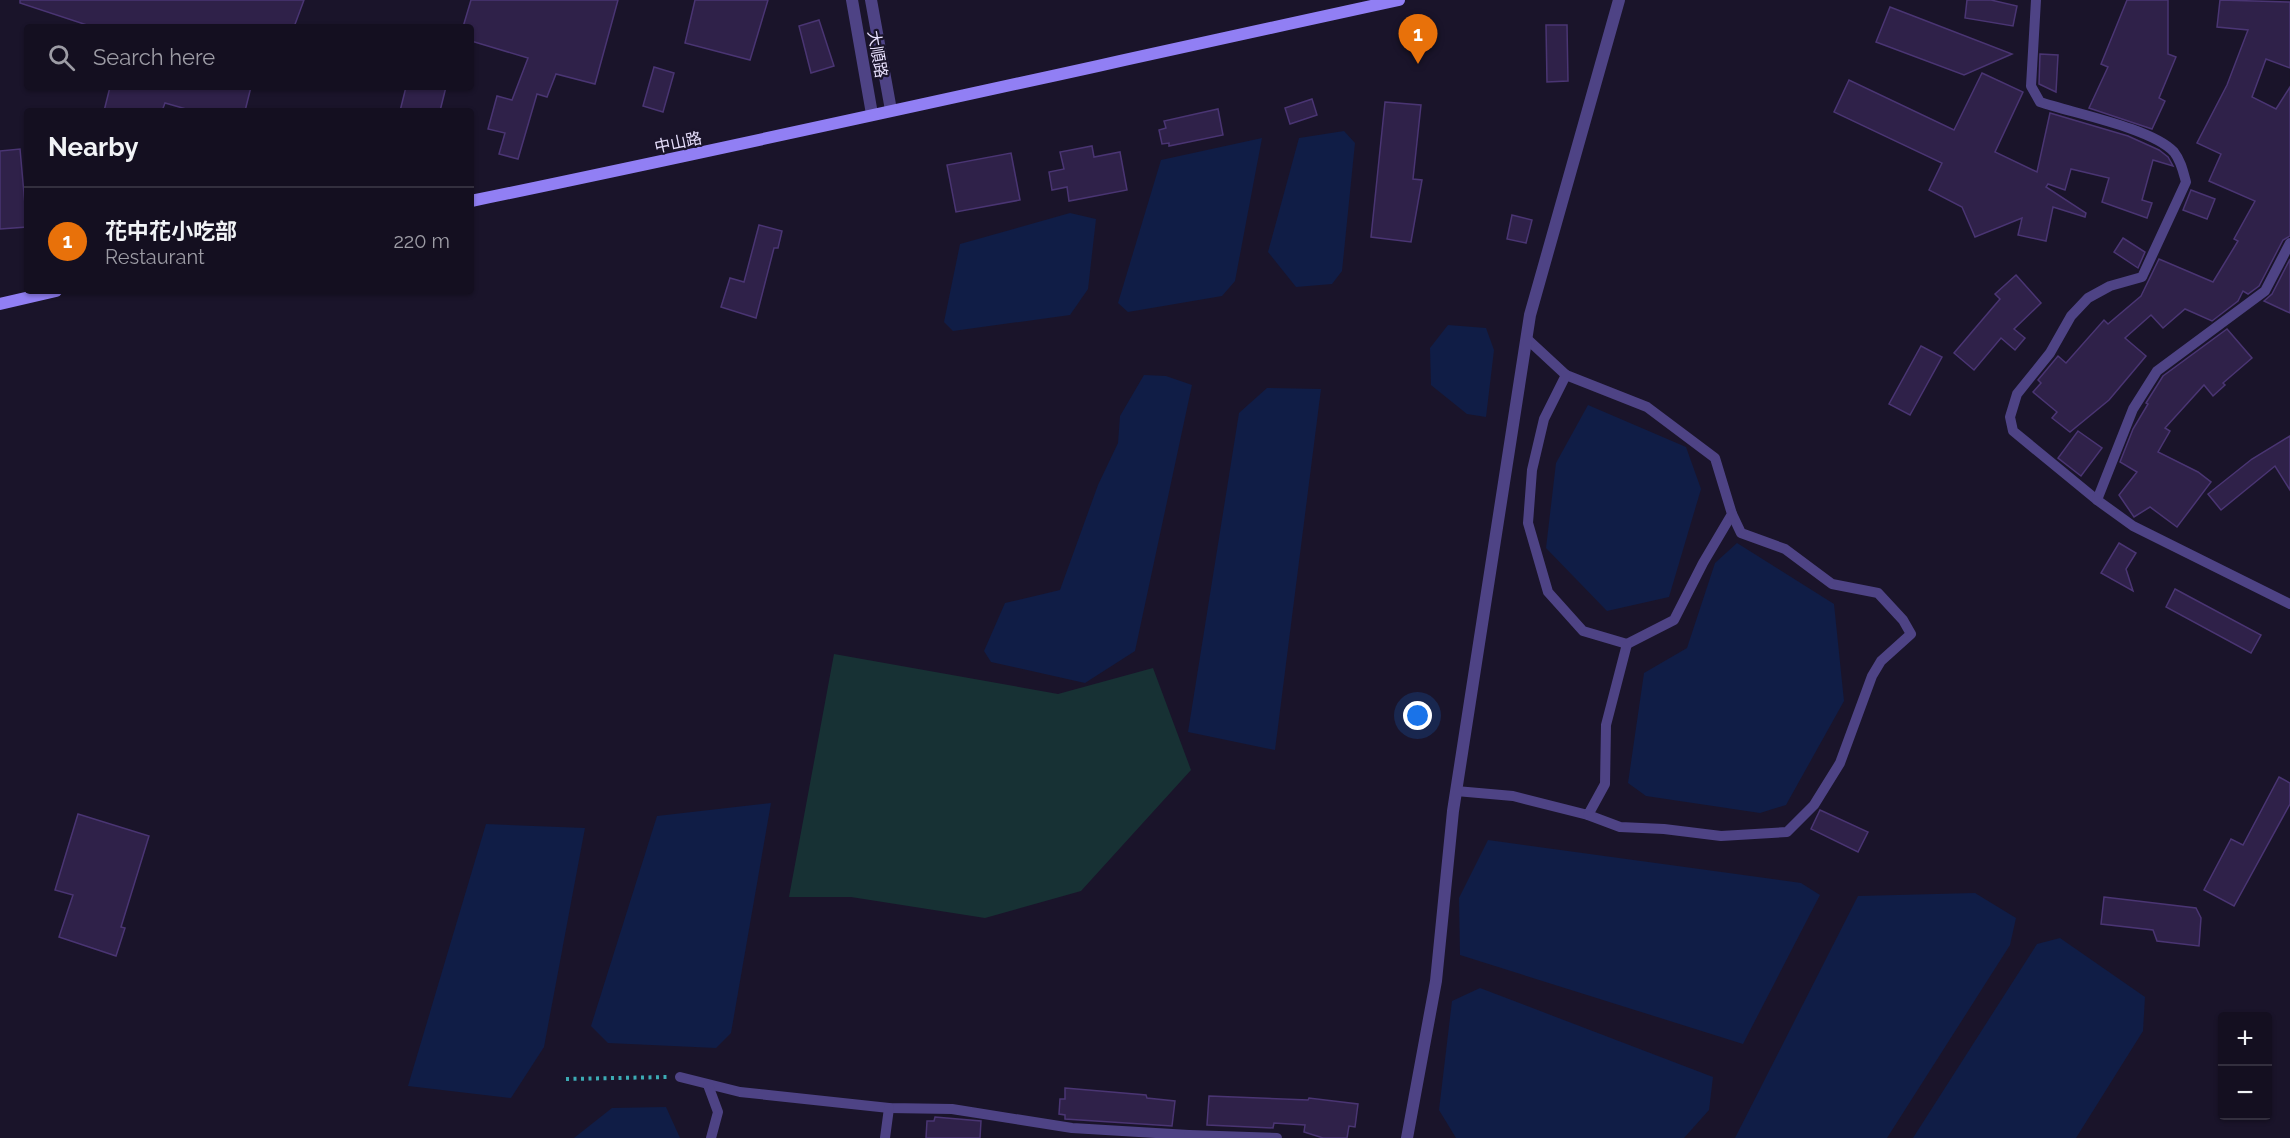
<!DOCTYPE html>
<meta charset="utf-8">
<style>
body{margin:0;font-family:Raleway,"Noto Sans TC",sans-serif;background:#211d2d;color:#f1f3f6}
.controls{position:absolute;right:18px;bottom:18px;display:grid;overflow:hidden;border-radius:6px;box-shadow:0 2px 4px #0004}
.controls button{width:54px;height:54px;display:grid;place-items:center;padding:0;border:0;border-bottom:2px solid #332f3e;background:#140f20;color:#f1f3f6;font:30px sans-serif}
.you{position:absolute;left:1418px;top:716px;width:21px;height:21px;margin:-15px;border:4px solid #fff;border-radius:50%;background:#1a73e8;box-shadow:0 0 0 9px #1a73e833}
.badge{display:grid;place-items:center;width:39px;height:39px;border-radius:50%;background:#7c3aed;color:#fff;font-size:20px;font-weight:700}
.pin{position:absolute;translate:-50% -50px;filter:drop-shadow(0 2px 3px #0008)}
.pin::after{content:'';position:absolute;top:32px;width:21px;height:18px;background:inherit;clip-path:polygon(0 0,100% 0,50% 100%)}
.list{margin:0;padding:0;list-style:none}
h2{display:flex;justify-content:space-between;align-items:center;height:78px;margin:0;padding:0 24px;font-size:26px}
h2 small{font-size:20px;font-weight:400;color:#9d9ca5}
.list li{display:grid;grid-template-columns:39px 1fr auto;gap:18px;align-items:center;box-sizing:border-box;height:108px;padding:0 24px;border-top:2px solid #332f3e}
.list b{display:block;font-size:22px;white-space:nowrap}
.list p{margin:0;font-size:20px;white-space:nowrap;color:#9d9ca5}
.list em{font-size:20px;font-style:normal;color:#9d9ca5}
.icon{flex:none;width:33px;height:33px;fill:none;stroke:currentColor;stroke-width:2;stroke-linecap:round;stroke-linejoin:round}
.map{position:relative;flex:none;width:2290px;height:1138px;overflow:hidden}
.search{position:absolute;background:#140f20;box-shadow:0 2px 4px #0004;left:24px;top:24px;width:450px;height:66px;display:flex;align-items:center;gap:15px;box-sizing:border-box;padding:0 21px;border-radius:6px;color:#9d9ca5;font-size:22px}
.panel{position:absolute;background:#140f20;box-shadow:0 2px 4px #0004;left:24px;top:108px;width:450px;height:186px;border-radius:6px}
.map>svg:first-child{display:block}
.green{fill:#173134}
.water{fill:#101d46}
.building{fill:#2f2149;stroke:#4a3573;stroke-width:1.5}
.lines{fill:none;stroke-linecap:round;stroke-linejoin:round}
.path{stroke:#3cabb4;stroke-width:4;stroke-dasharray:3 4.5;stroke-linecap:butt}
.service{stroke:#4e4385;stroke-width:10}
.minor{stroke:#4e4385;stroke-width:12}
.secondary{stroke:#917ff4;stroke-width:12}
.labels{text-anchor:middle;stroke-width:4.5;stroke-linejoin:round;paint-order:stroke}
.street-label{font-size:16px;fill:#e7dffc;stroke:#1a142a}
</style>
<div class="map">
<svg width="2290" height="1138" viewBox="0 0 2290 1138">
<rect width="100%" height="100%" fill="#1a142a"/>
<polygon class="green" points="834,654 1058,694 1153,668 1191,770 1081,891 985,918 851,897 789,897"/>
<g class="water">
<polygon points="1344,131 1355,143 1342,271 1332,284 1296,287 1268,252 1299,138"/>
<polygon points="1262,138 1235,281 1222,296 1128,312 1118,303 1161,160"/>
<polygon points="1070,213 1096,219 1088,289 1070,315 953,331 944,322 960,244"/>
<polygon points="1448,325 1486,328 1494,350 1486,417 1467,414 1431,385 1430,348"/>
<polygon points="1144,375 1166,376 1192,385 1135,651 1085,683 991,662 984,651 1005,603 1060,590 1098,485 1118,443 1120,416"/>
<polygon points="1267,388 1321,389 1275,750 1188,732 1239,413"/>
<polygon points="1588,405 1686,447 1701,489 1669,597 1607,611 1546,548 1556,463"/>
<polygon points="1737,543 1834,604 1844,701 1786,805 1760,813 1646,796 1628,783 1644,673 1687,648 1715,563"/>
<polygon points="771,803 731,1033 716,1048 608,1043 591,1026 657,816"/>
<polygon points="486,824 585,828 544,1047 511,1098 408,1086"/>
<polygon points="1488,840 1801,883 1820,895 1743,1044 1460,955 1459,898"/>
<polygon points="1975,893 2016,918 2010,945 1887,1138 1735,1138 1858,896"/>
<polygon points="2060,938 2145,997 2143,1031 2076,1138 1913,1138 2037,944"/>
<polygon points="1480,988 1713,1077 1709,1110 1684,1138 1456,1138 1439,1110 1452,1001"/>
<polygon points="666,1107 680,1138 574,1138 612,1108"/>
</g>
<g class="building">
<polygon points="20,0 304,0 294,27 93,27 20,3"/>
<polygon points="471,0 618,0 595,84 556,74 547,97 537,94 518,159 499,154 505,133 488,129 497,96 512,100 528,58 471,41 471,27 463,27"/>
<polygon points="695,0 768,0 750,60 685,43"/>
<polygon points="1967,0 1991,0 2017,6 2013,26 1965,18"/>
<polygon points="2127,0 2168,0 2168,54 2176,57 2159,98 2165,101 2152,129 2089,108 2108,67 2101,64"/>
<polygon points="2220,0 2290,2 2290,68 2266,59 2252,97 2276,109 2290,87 2290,236 2283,240 2259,286 2248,294 2243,291 2238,301 2212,321 2185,309 2163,328 2151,315 2125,338 2146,356 2109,400 2070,432 2052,418 2057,412 2033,392 2041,383 2038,380 2058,356 2066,363 2104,320 2108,324 2141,296 2159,259 2213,282 2238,241 2234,239 2255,201 2209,181 2221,154 2197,143 2227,85 2248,30 2217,27"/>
<polygon points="1890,7 1916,17 2012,54 1964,75 1876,42"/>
<polygon points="819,20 834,66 811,73 799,26"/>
<polygon points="1546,25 1567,25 1568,81 1547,82"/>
<polygon points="2040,54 2058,55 2056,92 2039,84"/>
<polygon points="654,67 674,73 663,112 643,106"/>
<polygon points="1982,73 2023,92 1995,152 2037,172 2050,113 2128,136 2159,150 2168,157 2173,166 2153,160 2142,200 2152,203 2147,218 2102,202 2109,178 2071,169 2065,190 2048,184 2046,187 2086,213 2085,217 2053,207 2046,241 2018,235 2022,218 1975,237 1962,207 1929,190 1942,163 1834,112 1849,80 1954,130"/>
<polygon points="110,87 251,87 245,111 193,111 165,103 162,111 104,111"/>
<polygon points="406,87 446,87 440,111 400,111"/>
<polygon points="1312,99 1317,115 1290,124 1285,108"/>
<polygon points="1385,102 1421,105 1413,179 1422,180 1411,242 1371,237"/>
<polygon points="1218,109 1223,135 1169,146 1169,143 1162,144 1159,130 1166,128 1164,121"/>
<polygon points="1092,146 1094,157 1120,152 1127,190 1069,201 1067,187 1052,190 1049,172 1064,169 1060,152"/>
<polygon points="20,149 27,227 0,229 0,151"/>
<polygon points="1011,153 1020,200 956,212 947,165"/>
<polygon points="2191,190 2215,199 2207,219 2183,210"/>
<polygon points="1512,215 1532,220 1526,243 1507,239"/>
<polygon points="759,225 782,231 778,248 774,248 756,318 721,307 730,278 744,282"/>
<polygon points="2123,238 2145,252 2138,268 2114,252"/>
<polygon points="2290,259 2290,313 2264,301 2272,294"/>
<polygon points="2016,275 2041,303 2014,329 2025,338 2015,350 2001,338 1974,370 1954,353 2000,299 1995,294"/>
<polygon points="2227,329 2252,358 2223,383 2225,385 2213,396 2204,385 2165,428 2170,431 2158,452 2198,472 2211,482 2177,527 2150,507 2134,517 2119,495 2137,472 2120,462 2133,429 2148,404 2146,403 2163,376"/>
<polygon points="1921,346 1942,357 1910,415 1889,404"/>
<polygon points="2078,431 2102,448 2081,476 2058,458"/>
<polygon points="2290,436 2290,490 2275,466 2221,510 2208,494 2252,459"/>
<polygon points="2119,543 2136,553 2126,569 2133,591 2101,573"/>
<polygon points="2175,589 2261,635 2251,653 2166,607"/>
<polygon points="2279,777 2290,783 2290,804 2234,906 2204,890 2231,839 2243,845"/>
<polygon points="1820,810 1868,832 1858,852 1811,829"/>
<polygon points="78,814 149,836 121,927 125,928 116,956 59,937 73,895 55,890"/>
<polygon points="2104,897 2196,908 2201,918 2199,946 2157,941 2153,930 2101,924"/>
<polygon points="1065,1088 1146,1095 1147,1098 1175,1101 1172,1126 1065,1119 1065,1115 1059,1114 1060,1099 1065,1099"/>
<polygon points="1209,1096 1308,1100 1309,1098 1358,1104 1355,1127 1349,1126 1347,1138 1323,1138 1304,1132 1305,1125 1274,1123 1273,1128 1207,1125"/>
<polygon points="935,1117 981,1121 980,1138 926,1138 927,1121 934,1121"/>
</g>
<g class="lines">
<polyline class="path" points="566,1079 668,1077"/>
<g class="service">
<path d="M2036 0 2031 86 2040 102C2072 113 2152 128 2174 152 2181 161 2183 171 2186 182L2142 277 2110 286 2088 298 2071 316 2050 353 2017 394 2010 417 2013 431 2097 500 2133 526 2290 604"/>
<polyline points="1566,375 1647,407 1715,458 1732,514 1703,563 1674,620 1627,644"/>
<polyline points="2097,500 2133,409 2157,371 2265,291 2290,243"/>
<polyline points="1456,791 1513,796 1588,815 1605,784 1606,725 1627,644 1583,631 1548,592 1528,523 1532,470 1544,419 1566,375 1526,338"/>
<polyline points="1588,815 1620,827 1664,829 1721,836 1787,832 1814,805 1840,763 1872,676 1881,661 1911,634 1903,620 1878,593 1832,584 1785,549 1741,533 1732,514"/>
<polyline points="680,1077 740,1092 889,1108 952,1109 1072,1128 1189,1135"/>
<polyline points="708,1085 718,1112 711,1138"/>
<polyline points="885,1138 889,1108"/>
<polyline points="1189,1138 1189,1135 1277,1138"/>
</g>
<g class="minor">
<polyline points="852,0 872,114"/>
<polyline points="871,0 891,110"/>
<polyline points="1407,1138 1436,981 1453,811 1530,315 1619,0"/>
</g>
<g class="secondary">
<path d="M471 201C781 137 1090 67 1399 0"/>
<polyline points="0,304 56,291"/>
</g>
</g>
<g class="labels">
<g class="street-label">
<text transform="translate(878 54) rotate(80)" y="6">大順路</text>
<text transform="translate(678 142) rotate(-12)" y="6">中山路</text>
</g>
</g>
</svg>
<div class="controls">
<button>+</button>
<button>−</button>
</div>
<div class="you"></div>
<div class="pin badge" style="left:1418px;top:64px;background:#e8710a">1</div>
<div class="search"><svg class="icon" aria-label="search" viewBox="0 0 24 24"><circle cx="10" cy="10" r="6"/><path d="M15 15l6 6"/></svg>Search here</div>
<section class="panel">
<h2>Nearby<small></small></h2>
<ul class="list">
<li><span class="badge" style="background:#e8710a">1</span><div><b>花中花小吃部</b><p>Restaurant</p></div><em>220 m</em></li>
</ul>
</section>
</div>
